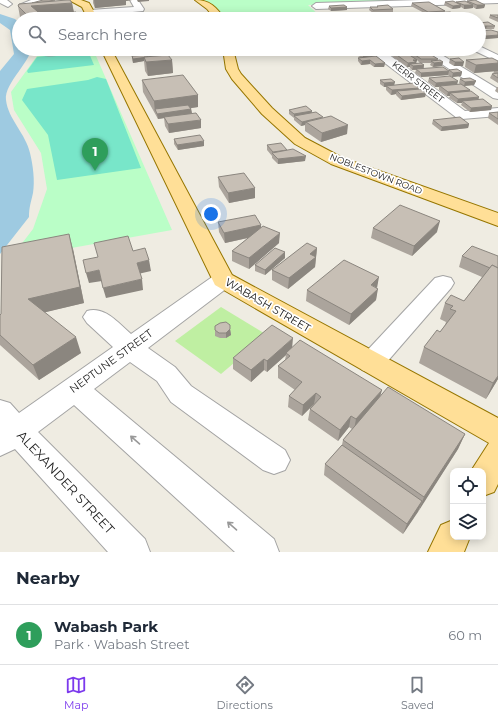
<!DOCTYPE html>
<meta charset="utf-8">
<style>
body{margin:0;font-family:Montserrat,sans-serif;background:#f2f2f3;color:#1f2937}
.controls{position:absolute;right:12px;bottom:12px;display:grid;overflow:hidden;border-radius:8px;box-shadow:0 2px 10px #0003}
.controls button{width:36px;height:36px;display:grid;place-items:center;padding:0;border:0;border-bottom:1px solid #e0e1e3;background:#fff;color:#1f2937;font:20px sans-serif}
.you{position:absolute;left:211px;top:214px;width:14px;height:14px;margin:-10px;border:3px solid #fff;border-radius:50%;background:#1a73e8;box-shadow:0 0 0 6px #1a73e833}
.badge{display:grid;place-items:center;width:26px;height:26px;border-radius:50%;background:#7c3aed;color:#fff;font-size:13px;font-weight:700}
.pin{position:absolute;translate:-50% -33px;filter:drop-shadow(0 1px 2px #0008)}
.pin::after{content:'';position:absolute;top:21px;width:14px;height:12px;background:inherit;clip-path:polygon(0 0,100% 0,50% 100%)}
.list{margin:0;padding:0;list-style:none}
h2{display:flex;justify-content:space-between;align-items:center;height:52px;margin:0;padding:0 16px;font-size:17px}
h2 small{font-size:13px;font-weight:400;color:#747a83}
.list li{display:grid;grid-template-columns:26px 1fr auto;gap:12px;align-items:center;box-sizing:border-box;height:60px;padding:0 16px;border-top:1px solid #e0e1e3}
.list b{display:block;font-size:15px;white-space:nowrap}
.list p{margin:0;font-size:13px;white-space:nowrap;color:#747a83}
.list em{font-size:13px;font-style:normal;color:#747a83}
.icon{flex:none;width:22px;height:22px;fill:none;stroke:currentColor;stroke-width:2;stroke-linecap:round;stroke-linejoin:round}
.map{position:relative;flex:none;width:498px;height:552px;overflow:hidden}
.search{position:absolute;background:#fff;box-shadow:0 2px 10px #0003;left:12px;right:12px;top:12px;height:44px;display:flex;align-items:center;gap:10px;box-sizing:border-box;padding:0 14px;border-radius:22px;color:#747a83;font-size:15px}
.sheet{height:112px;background:#fff}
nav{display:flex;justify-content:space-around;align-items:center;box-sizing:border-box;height:56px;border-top:1px solid #e0e1e3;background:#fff;font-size:11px;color:#747a83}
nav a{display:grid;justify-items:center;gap:2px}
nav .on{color:#7c3aed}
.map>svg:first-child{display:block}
.grass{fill:#bfefa2}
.park{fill:#bafec7}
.pitch{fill:#78e6c9}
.water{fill:#9ecae1}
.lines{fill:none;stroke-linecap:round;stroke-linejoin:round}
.minor-casing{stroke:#a4a4a4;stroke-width:2}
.major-casing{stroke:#967600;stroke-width:2}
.minor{fill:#fff;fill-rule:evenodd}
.major{fill:#ffdf97;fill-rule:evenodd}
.wall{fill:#aba49c}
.shaded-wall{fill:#8b867f}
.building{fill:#c7bfb5;stroke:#8b867f}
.oneway{stroke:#999}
.labels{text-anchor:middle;stroke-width:3.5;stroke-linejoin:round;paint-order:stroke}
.far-street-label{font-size:9px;fill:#1d1d1d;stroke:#fff}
.street-label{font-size:11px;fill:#1d1d1d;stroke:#fff}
.near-street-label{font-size:13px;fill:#1d1d1d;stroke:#fff}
</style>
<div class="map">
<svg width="498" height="552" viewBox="0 0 498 552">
<rect width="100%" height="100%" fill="#efece2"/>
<polygon class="grass" points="221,307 267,335 221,374 175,341"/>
<g class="park">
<polygon points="203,0 396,0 388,2 308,5 323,19 225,19 221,14"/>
<polygon points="93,49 172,230 10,259 33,229 47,189 41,153 14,110 11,92 37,56"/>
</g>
<g class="pitch">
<polygon points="88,51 94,65 28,73 27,71 37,57"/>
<polygon points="97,77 106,79 141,168 57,180 48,135 22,100 27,89 88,80"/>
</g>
<path class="water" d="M0 14 15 19 19 23V49H30C33 59 4 83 6 100 8 119 26 134 30 153 33 165 35 181 33 193 31 202 29 207 29 217L0 254V71L14 54 10 30 0 23Z"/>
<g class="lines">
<defs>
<g id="minor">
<polygon points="0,0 7,0 12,4 8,7 0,3"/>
<polygon points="31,0 44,0 23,8 19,5"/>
<polygon points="130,0 138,0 144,9 143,11 90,16 85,13 90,10 134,7"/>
<polygon points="421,0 498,0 498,3 316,9 312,6 316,3"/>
<polygon points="50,15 53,16 55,19 45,19 47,16"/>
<polygon points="479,46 498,55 498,62 475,51 474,49 479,49"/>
<path d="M49 49H80C76 54 42 58 38 53L39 51Z"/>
<polygon points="369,49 411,49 406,52 388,54 465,111 498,108 498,116 462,119 457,118 373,54"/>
<polygon points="419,49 432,49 498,89 498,99 493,98"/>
<path d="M223 273 231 275 234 280 231 285 148 348 175 367 191 386 285 450 290 460 285 470 274 474 263 470 171 402 157 381 130 362 94 389 274 539 279 552H235L74 405 38 432 145 539 150 552H108L15 449 0 456V400L10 403 19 413 113 347 87 323 83 317 87 311C105 306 118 323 131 334L215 275Z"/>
<polygon points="443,276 451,278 454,283 451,288 380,370 371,373 362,370 358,363 362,356 435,278"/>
</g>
<g id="major">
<polygon points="69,0 81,0 89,3 98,19 88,19 82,7"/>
<path d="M195 0C210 0 216 7 225 19H215L207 9Z"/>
<polygon points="101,49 111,49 232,275 498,418 498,484 494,492 483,496 483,471 471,471 489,443 215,285"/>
<polygon points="223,49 233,49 238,69 241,74 272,108 305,138 343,158 498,213 498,226 331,164 295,144 262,114 232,79 226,69"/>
<polygon points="453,520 453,537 470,537 464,552 428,552 441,525"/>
</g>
</defs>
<use href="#minor" class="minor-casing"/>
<use href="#major" class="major-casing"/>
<use href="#minor" class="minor"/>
<use href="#major" class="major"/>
</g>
<g class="wall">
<polygon points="92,0 132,0 126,1 126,5 95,8 93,3 93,0"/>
<polygon points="55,1 72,3 74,12 77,14 78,19 64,19 63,15 43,16 44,19 22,19 20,17 18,6"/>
<polygon points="467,1 485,5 484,8 476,9 473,7 473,8 464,9 461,7 460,8 452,9 444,5 445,2 456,3 456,2 467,2"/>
<polygon points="412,3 445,11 444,12 460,19 434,19 428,17 428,15 411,6"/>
<polygon points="329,6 347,7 347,10 331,11 328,9"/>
<polygon points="377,6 393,9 393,13 373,13 369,10 370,7 377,7"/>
<polygon points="391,14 409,17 409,19 416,19 393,19 390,17"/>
<polygon points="346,15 368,19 348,19 346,18"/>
<polygon points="490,15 498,15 498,22 489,18"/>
<polygon points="479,23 495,26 494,29 479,29"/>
<polygon points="479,31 498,32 498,38 485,39 479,36"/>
<polygon points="120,49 169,49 169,51 123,56"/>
<polygon points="435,49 465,49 464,52 439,54 434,51"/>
<polygon points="352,50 372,57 385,63 384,67 374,67 370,64 361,65 358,61 358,58 360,57 352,53"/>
<polygon points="411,52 438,59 437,60 443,62 442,66 433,67 430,65 431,63 420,63 417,60 416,64 424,65 424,69 462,72 461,76 452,77 448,75 421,77 415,73 416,70 412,70 410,68 410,67 407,67 393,57 394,53 410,56"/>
<polygon points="132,56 148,57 172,60 173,73 148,76 145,71 144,61 133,63 132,60"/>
<polygon points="450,59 463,66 454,66 449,63"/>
<polygon points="466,60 498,61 498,83 490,78 492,74 493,74 494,71 474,73 465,67"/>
<polygon points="429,78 457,84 460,84 459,83 460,79 476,81 474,85 464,86 469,91 479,99 492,106 491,110 470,112 461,105 462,103 457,103 449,98 450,96 447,96 439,90 439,87 435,87 428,82"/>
<polygon points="142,80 198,95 198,107 191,108 192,113 201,128 169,133 165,126 164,118 158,119 143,92"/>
<polygon points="380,80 394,85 419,89 426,93 425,97 401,100 396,95 396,94 391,95 386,90 386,87 384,87 380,84"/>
<polygon points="497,87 498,87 498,93 495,91"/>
<polygon points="289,110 312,111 312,113 347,134 321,142 305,131 305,125 301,126 294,120 294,118 289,114"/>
<polygon points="498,112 498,125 488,118 489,113"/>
<polygon points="433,120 469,124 468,128 441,131 432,124"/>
<polygon points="174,139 204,146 178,150 174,144"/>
<polygon points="267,145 287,150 305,161 278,164 272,158 272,156 267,150"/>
<polygon points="218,177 255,198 229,203 219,187"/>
<polygon points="218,222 261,225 261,227 279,243 249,269 232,261 232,251 248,238 225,243 219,232"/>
<polygon points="373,228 437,232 412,256 371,238"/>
<polygon points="317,248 315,267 288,289 272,280 272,270"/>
<polygon points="73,249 84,303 45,312 81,353 39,380 0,345 0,315"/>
<polygon points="285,252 285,258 265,275 255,271 255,265"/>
<polygon points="462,256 498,256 498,379 486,399 419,363 424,347 440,332 445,325 446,322 440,319 445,303 464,301 482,277 459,267"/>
<polygon points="377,288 376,300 349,325 306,301 307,290"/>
<polygon points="230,329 231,335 226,338 220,338 215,336 215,330"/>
<polygon points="292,347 380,396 465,434 458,449 403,534 324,475 325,464 342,445 343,440 352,429 349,427 338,441 308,420 310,409 314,404 302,416 288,407 289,396 295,390 278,378 278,366 285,360 286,355 267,372 264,370 251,382 233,369 233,358"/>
</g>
<g class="shaded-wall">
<polygon points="94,0 132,0 126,1 126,5 95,8"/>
<polygon points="137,0 149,0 149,1 138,2"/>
<polygon points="72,3 74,14 34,17 43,16 44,19 29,19 28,16 31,6"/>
<polygon points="461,5 460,8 452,9 453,6"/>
<polygon points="464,5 473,5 473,8 464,9"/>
<polygon points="477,5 485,5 484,8 476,9"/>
<polygon points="347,7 347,10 331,11 331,8"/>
<polygon points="77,14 78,19 64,19 63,16"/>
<polygon points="460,16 460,19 444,19 443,18 443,19 439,19 439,18"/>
<polygon points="164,17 164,19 143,19"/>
<polygon points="368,17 368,19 351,19 351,18"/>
<polygon points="409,17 409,19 398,19 398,18"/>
<polygon points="487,25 486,29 479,29 480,26"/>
<polygon points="498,35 498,38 485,39 486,36"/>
<polygon points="122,49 169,49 169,51 123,56"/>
<polygon points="456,49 465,49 464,52 439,54 440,50"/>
<polygon points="372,54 371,58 363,59 363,55"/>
<polygon points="144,57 144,61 133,63 133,59"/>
<polygon points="172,60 173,73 148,76 146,62"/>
<polygon points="370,60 370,64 361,65 362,61"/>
<polygon points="413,60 417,60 415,66 424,65 423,69 412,70 413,66 410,64 410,67 407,67 408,63"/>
<polygon points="443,62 442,66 433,67 434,63"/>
<polygon points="455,62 464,62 463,66 454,66"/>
<polygon points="385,63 384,67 374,67 375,64"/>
<polygon points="498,63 498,71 474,73 476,65"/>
<polygon points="449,71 448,75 421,77 421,73"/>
<polygon points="462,72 461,76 452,77 453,73"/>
<polygon points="458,81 457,85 440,86 439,87 435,87 436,83"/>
<polygon points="476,81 474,85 464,86 465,82"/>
<polygon points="395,82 394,86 386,86 386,87 384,87 384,83"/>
<polygon points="419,88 418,92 397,91 396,94 391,95 392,90"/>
<polygon points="470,90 469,94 450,93 450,96 447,96 448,92"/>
<polygon points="426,93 425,97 401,100 402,96"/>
<polygon points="198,95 198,107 157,113 155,109 155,113 154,101"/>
<polygon points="479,97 478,101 462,101 462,103 457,103 458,99"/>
<polygon points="492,106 491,110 470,112 471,108"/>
<polygon points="191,109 192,114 158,119 157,114"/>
<polygon points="312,111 311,115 294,116 294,118 294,114"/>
<polygon points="323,117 306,122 305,125 301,126 302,122"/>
<polygon points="201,120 201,128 169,133 168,124"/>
<polygon points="469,124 468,128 441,131 442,127"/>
<polygon points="348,125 347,134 321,142 322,133"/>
<polygon points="204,141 204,146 178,150 177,145"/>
<polygon points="306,156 305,161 278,164 278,159"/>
<polygon points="255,188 255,198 229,203 228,193"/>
<polygon points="440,221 437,232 412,256 414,246"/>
<polygon points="261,225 261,235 225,243 224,233"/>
<polygon points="280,233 279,243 249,269 249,258"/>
<polygon points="69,234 73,249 84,303 34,315 28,299"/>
<polygon points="317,248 315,267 288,289 289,278 310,254"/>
<polygon points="285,252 285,258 265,275 265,270"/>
<polygon points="149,260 151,271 138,274 137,263"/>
<polygon points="99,270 102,281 89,283 86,273"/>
<polygon points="379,277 377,288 371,285"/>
<polygon points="142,279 143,290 106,298 103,288"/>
<polygon points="378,289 376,300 349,325 351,314"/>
<polygon points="230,329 231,335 226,338 226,333"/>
<polygon points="76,337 81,353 39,380 33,365"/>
<polygon points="293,338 292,349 286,353 286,355 267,372 267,361"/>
<polygon points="264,359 264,370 251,382 251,370"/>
<polygon points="498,376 498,379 486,399 493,383"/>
<polygon points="382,390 379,401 354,430 356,419"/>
<polygon points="316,393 314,404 302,416 303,405"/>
<polygon points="351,416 349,427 338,441 340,430"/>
<polygon points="465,434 458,449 418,512 424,497"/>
<polygon points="422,501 418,512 403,534 407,524"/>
</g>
<g class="building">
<polygon points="43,0 49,0 55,1 32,3"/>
<polygon points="67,0 70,0 72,3 31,6 43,16 34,17 34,15 28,16 18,6 19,4"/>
<polygon points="475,0 485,5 477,5 467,1"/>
<polygon points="453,1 461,5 453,6 445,2"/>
<polygon points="465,1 473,5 464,5 456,2"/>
<polygon points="429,2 445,11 428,12 412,3"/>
<polygon points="344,5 347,7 331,8 329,6"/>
<polygon points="388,5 393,9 373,10 370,7 378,7 377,6"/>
<polygon points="76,12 77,14 63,16 62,13"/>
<polygon points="450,12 460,16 439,18 428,13"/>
<polygon points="363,13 368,17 351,18 346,15"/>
<polygon points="402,13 409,17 398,18 391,14"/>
<polygon points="162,15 164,17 143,19 115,19"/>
<polygon points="490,15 498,15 498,18"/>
<polygon points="374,17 383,17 387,19 377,19"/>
<polygon points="443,18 454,18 457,19 444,19"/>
<polygon points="488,22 495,26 480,26 479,25 479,23"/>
<polygon points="491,30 498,32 498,35 486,36 479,32 479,31"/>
<polygon points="359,49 367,49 372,54 363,55 352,50"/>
<polygon points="437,49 456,49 440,50"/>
<polygon points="425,51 438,59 421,59 411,52"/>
<polygon points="405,52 417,60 413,60 416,62 408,63 394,53"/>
<polygon points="147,55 148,57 133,59 132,56"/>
<polygon points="168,55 172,60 146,62 144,57"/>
<polygon points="376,56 385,63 375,64 370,60 362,61 358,58"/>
<polygon points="459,58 464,62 455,62 450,59"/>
<polygon points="492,58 498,61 498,63 476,65 466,60"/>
<polygon points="440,60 443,62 434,63 431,61"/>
<polygon points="421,63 424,65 413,66 410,64"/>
<polygon points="443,67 449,71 421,73 416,69"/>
<polygon points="457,69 462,72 453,73 449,70"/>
<polygon points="498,73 498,78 492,74"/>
<polygon points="183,75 198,95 154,101 142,80"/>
<polygon points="450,76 458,81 436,83 429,78"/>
<polygon points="470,78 476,81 465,82 460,79"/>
<polygon points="391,79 395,82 384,83 380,80"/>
<polygon points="414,83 419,88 392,90 386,86"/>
<polygon points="461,84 470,90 448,92 440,86"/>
<polygon points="420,89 426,93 402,96 397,91"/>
<polygon points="471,91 479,97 458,99 450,93"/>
<polygon points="483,99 492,106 471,108 462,101"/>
<polygon points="188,105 191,109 157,114 155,109"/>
<polygon points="306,106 312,111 294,114 289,110"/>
<polygon points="316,112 323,117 302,122 294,116"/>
<polygon points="498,112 498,119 489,113"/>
<polygon points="196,113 201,120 168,124 164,117"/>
<polygon points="331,116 348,125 322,133 306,122"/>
<polygon points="460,117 469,124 442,127 433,120"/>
<polygon points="200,135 204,141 177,145 174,139"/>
<polygon points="281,143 287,150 273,152 267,145"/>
<polygon points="293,149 306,156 278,159 272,153"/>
<polygon points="244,173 255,188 228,193 218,177"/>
<polygon points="400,205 440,221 414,246 373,228"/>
<polygon points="255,215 261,225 224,233 218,222"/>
<polygon points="263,226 280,233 249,258 232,251"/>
<polygon points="69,234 80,287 28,299 76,337 33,365 0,335 0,315 1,314 2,247"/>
<polygon points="128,236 133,251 145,248 149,260 137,263 142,279 103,288 99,270 86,273 83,260 98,257 94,243"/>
<polygon points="307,243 317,248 310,254 316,257 289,278 272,270"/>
<polygon points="472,246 498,256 498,268 492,265 490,268 462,256"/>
<polygon points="275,248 285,252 265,270 255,265"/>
<polygon points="344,260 379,277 371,285 378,289 351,314 307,290"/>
<polygon points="492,265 498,268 498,376 493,383 424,347 437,330 440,332 456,311 450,309 453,306 445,303 451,295 464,301"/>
<polygon points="226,322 230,325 230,329 226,333 219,333 215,330 215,326 220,323"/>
<polygon points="272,325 293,338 267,361 264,359 251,370 233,358"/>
<polygon points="300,340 382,390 356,419 351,416 340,430 310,409 321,397 316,393 303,405 289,396 302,382 278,366 290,356 286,353"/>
<polygon points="388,387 465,434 424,497 343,440"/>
<polygon points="342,445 422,501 407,524 325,464"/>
</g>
<defs><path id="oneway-shaft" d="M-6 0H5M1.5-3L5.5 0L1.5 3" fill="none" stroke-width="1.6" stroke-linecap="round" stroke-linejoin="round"/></defs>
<g class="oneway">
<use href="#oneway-shaft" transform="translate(135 440) rotate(-139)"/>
<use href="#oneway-shaft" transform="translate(232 526) rotate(-139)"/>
</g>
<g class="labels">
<g class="far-street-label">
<text transform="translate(418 82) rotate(37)" y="3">KERR STREET</text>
<text transform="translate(376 174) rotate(21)" y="3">NOBLESTOWN ROAD</text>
</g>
<g class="street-label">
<text transform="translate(268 305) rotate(30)" y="4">WABASH STREET</text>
<text transform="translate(111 361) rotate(-36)" y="4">NEPTUNE STREET</text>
</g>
<g class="near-street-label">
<text transform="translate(66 482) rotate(47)" y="5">ALEXANDER STREET</text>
</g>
</g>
</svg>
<div class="controls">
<button><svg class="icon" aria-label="locate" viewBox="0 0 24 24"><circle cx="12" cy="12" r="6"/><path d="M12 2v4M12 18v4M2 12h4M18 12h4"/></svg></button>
<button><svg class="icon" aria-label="layers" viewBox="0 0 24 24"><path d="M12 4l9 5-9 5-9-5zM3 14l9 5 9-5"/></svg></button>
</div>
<div class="you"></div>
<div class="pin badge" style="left:95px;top:171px;background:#2e9e5b">1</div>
<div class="search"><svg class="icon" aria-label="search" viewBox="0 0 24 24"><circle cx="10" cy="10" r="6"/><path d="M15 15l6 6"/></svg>Search here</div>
</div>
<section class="sheet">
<h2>Nearby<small></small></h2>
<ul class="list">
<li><span class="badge" style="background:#2e9e5b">1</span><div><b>Wabash Park</b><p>Park · Wabash Street</p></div><em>60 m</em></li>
</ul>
</section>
<nav>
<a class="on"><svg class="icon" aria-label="map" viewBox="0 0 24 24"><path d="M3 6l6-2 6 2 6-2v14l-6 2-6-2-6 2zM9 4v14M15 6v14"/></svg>Map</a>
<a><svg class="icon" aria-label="directions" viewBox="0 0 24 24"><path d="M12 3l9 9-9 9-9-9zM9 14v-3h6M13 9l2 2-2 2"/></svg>Directions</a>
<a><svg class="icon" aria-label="saved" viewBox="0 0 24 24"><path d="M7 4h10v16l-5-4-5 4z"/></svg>Saved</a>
</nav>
